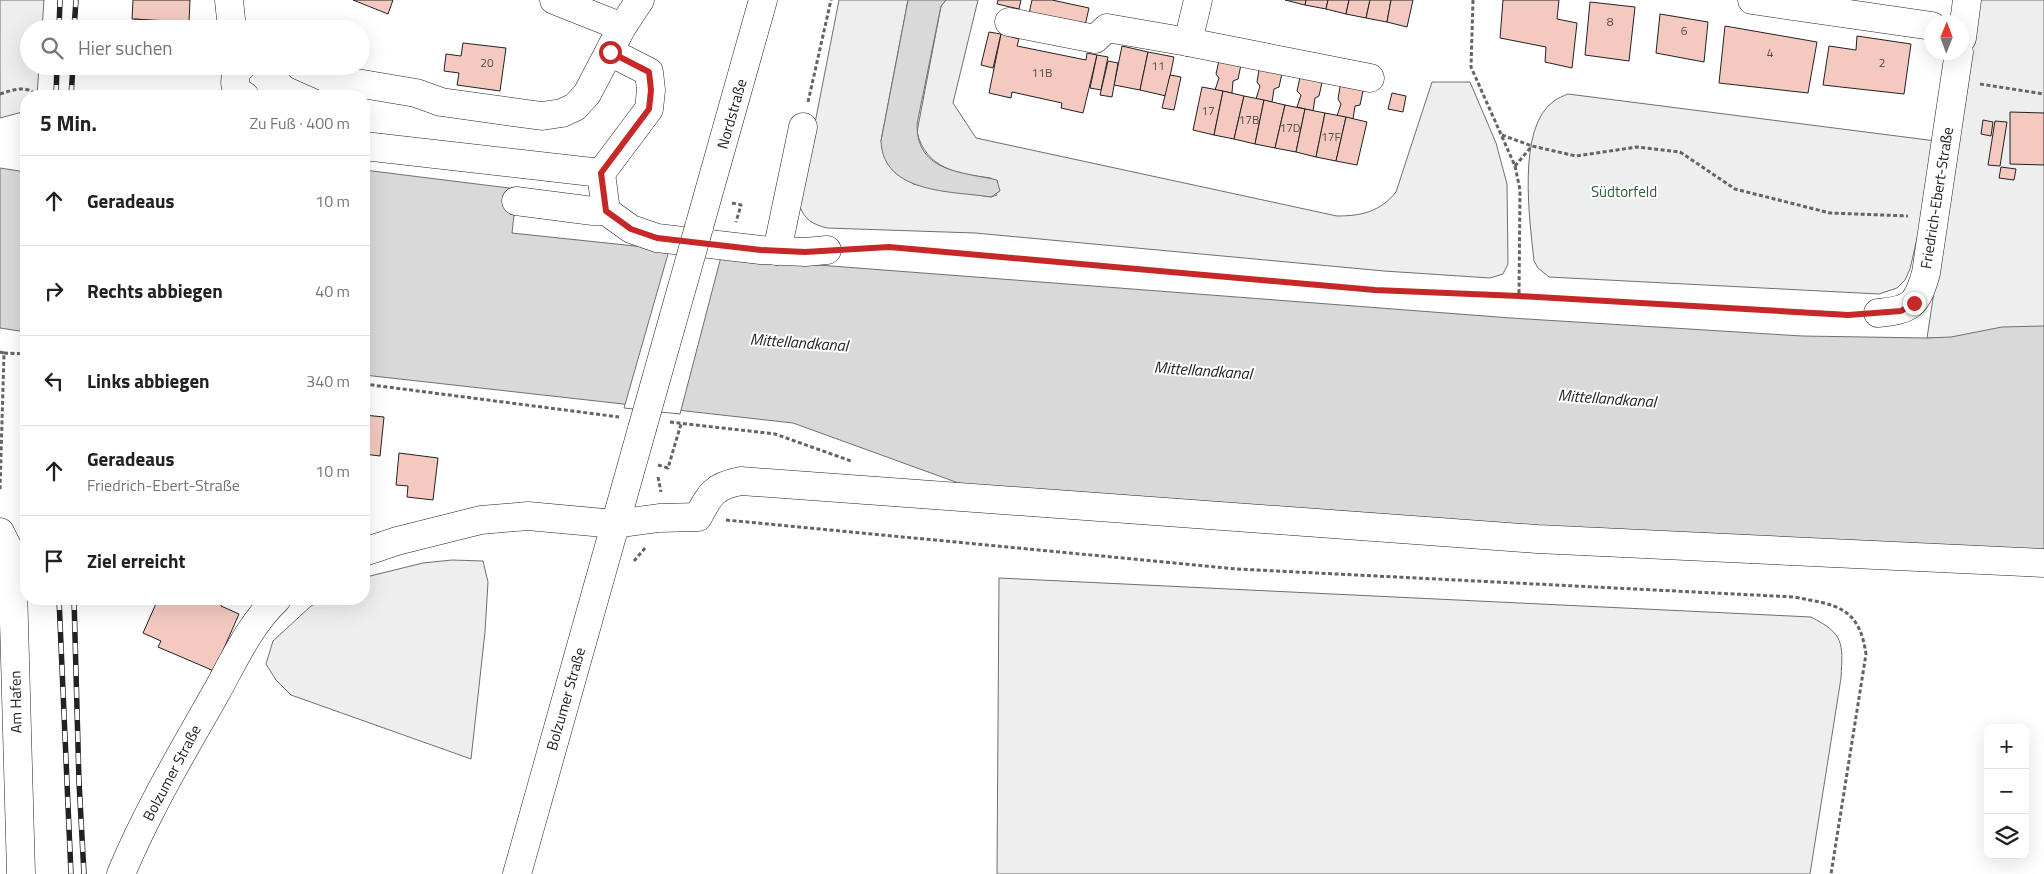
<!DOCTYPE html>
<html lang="de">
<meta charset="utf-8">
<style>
body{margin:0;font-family:"Titillium Web",sans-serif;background:#f6f6f6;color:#202124}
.controls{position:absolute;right:15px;bottom:15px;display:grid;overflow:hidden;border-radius:10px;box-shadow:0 5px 20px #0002}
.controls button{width:45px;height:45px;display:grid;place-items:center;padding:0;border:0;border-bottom:1px solid #e0e0e0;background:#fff;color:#202124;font:25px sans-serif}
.compass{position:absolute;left:1924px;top:15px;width:45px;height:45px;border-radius:50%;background:#fff;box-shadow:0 5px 20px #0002;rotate:1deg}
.stop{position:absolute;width:15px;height:15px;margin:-11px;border:4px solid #c62828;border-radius:50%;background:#fff}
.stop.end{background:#c62828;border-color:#fff;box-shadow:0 1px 5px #0008}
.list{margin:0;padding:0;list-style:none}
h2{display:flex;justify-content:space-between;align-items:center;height:65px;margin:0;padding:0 20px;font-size:21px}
h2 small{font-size:16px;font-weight:400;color:#757577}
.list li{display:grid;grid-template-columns:32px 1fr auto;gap:15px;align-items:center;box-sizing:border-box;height:90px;padding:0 20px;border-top:1px solid #e0e0e0}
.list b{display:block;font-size:19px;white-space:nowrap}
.list p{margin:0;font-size:16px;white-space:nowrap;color:#757577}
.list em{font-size:16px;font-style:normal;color:#757577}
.icon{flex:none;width:28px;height:28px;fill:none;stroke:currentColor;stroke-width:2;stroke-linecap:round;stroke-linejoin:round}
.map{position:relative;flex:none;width:2044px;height:874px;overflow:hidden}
.search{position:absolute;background:#fff;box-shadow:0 5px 20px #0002;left:20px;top:20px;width:350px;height:55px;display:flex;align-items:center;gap:12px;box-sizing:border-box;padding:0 18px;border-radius:28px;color:#757577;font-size:19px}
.panel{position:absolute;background:#fff;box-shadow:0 5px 20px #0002;left:20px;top:90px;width:350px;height:515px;border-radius:20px}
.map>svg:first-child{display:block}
.green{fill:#eee;stroke:#6f6f6f}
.water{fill:#d9d9d9;stroke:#6f6f6f}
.pier{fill:#fff;stroke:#6f6f6f}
.building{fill:#f3c9c0;stroke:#222}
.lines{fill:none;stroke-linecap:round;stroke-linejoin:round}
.minor-casing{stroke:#222;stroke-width:29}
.major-casing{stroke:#222;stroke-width:29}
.path{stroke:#646464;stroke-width:3;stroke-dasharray:4 2.5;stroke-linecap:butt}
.minor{stroke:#fff;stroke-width:28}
.major{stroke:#fff;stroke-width:28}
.rail-casing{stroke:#222;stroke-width:5.5}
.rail{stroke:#fff;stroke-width:4;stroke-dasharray:11;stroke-linecap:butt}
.major-bridge-casing{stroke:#222;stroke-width:29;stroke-linecap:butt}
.major-bridge{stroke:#fff;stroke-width:28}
.route{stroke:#c62828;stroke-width:6}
.labels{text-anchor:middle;stroke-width:4;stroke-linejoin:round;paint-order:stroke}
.number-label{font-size:12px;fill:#564c4a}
.street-label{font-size:15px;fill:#222;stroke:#fff}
.park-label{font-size:15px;fill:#2f5e38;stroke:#fff}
.water-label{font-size:16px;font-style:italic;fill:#222;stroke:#fff}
</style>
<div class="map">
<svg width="2044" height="874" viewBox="0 0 2044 874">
<rect width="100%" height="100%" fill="#fff"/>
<g class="green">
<polygon points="0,0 44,0 42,29 29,29 29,66 39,66 37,96 26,96 26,111 0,118"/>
<path d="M839 0H908L881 141 913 184 991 197 997 195 991 178C958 174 926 169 917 132L941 6 946 0H978L953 103 976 138 1337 216C1361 216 1380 212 1396 192L1432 82H1470L1496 143 1507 184 1508 264 1503 274 1490 278 1384 271 975 233 827 228C812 224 805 220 799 205Z"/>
<polygon points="1978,0 2044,0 2044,342 1927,338"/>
<path d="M1568 94 1936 141 1922 217 1910 269 1905 280 1897 288 1879 294 1549 277 1538 268 1534 261C1530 222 1516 127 1554 101 1558 98 1563 96 1568 94Z"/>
<polygon points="452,560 483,561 488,582 485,632 471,759 291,695 276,680 266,664 273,641 311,606 325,599 364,599 366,577 423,563"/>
<path d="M999 578 1811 617C1844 634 1843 642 1841 678L1810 874H997Z"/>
</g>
<g class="water">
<path d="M908 0H946L941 6 917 124C916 173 964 172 997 180L1000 191 991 197C952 191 883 194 881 141Z"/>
<polygon points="0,168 26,172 26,332 0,328"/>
<polygon points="364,170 517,189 512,233 805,264 1511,318 1802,336 1927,338 1951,337 2002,327 2044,326 2044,552 1579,530 964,485 793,423 364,375"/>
</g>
<polygon class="pier" points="670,247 722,253 680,414 624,408"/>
<g class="building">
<polygon points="133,0 190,0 189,22 132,19"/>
<polygon points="353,0 393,0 388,14"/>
<polygon points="998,0 1021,0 1019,9 997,4"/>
<polygon points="1032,0 1052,0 1089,8 1084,30 1028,18"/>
<polygon points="1285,0 1306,0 1305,5"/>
<polygon points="1306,0 1328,0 1326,9 1305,5"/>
<polygon points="1328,0 1349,0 1346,14 1326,9"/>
<polygon points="1349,0 1370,0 1366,18 1346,14"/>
<polygon points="1370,0 1391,0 1387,22 1366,18"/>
<polygon points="1391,0 1413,0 1407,27 1387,22"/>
<polygon points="1503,0 1559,0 1557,19 1577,23 1572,68 1545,62 1546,47 1500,38"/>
<polygon points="1590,2 1635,7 1629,61 1585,55"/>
<polygon points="1660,14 1708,22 1704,62 1656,53"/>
<polygon points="135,19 157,21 157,29 134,29"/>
<polygon points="1725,26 1817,42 1808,93 1719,83"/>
<polygon points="989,32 1001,34 993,68 981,65"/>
<polygon points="1001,34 1019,39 1017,46 1086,60 1087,53 1097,55 1083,113 1061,108 1062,103 1012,92 1011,98 989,93"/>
<polygon points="1857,36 1911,44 1904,94 1823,85 1829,46 1856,50"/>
<polygon points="463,43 506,48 500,91 457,85 459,73 444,71 446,54 461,56"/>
<polygon points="1122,46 1148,52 1140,90 1114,85"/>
<polygon points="1148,52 1174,57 1166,96 1140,90"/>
<polygon points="1097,55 1108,57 1101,90 1090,88"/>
<polygon points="1220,56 1242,60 1238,79 1233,81 1232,93 1215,90 1219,78 1216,74"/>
<polygon points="1108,61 1118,63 1112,97 1100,95"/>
<polygon points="1260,64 1283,69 1279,87 1274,89 1272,102 1256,99 1260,86 1257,82"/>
<polygon points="1301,73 1323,78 1319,96 1315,98 1313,111 1297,107 1301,95 1297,91"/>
<polygon points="1170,75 1181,77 1174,110 1162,108"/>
<polygon points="1341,81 1364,86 1360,105 1355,106 1353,119 1337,116 1341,104 1338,99"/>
<polygon points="1202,87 1223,91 1214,135 1193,130"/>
<polygon points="1223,91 1244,96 1234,139 1214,135"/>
<polygon points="1392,93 1406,96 1403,112 1388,109"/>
<polygon points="1244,96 1264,100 1255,144 1234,139"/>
<polygon points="1264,100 1285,105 1275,148 1255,144"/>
<polygon points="1285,105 1305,109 1296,152 1275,148"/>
<polygon points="1305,109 1325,113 1316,157 1296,152"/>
<polygon points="2010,112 2044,113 2044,165 2010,164"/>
<polygon points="1325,113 1346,117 1336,161 1316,157"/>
<polygon points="1346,117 1367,122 1357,165 1336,161"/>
<polygon points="1983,120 1993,122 1991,136 1981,134"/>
<polygon points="1995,121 2007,122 2000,166 1988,165"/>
<polygon points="2001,167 2016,169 2014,180 1999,178"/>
<polygon points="364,415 384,417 380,456 364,454"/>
<polygon points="399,453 438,458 433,500 407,497 408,486 396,485"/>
<polygon points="158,599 224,599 221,606 239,614 214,671 158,647 161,641 143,633"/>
</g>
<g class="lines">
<defs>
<g id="minor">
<polyline points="229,0 232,29"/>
<polyline points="554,0 622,27"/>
<polyline points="1752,0 1932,26"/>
<polyline points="1009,22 1095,39 1107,28 1188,42 1198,0"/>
<polyline points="1962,38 1967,0"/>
<polyline points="1188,42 1370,78"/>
<path d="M242 66 237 70C234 81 233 90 245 96"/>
<polyline points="300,66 327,78 416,93 441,102 542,116 562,113 575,107 587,94 622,27 640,0"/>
<polyline points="364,146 601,173 649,109 651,90 649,72 610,52"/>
<polyline points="601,173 606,211 631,229 657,238 761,250 805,252 827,250"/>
<polyline points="516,201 593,211 606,211"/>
<polyline points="777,251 803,127"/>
<path d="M1878 313C1911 310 1917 305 1926 273L1959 52"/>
<polyline points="0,532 9,550 13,587 21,874"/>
<path d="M364 552 397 541 481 520 528 516 615 524 659 518 698 517C710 494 714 486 741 481L1537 539 2044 563"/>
<path d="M121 874C147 811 183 751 217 691 234 660 251 623 277 599"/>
</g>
<g id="major">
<polyline points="699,227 763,0"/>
<polyline points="517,874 642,429"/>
</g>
</defs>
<use href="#minor" class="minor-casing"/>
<use href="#major" class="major-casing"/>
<g class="path">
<polyline points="1473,0 1471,67 1515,166 1520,190 1519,296"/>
<polyline points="1980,84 2044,94"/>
<path d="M0 94C13 90 27 84 37 96"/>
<polyline points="808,102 831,0"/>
<polyline points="1502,135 1532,146 1576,156 1637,147 1680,152 1735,189 1830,213 1908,216"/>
<polyline points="1515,166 1532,146"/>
<polyline points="732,203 741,205 736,222"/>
<polyline points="853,249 889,247 1375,290 1519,296 1854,314"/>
<polyline points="0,352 4,353 0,490"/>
<polyline points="4,353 26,354"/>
<polyline points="364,384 619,417"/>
<polyline points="670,422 775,434 851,461"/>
<polyline points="658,465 668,468 681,424"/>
<polyline points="658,477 661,492"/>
<polyline points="23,518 26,496"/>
<path d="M726 520 1237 569 1794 597C1836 605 1859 606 1866 654L1831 874"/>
<polyline points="634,561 646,547"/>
</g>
<use href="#minor" class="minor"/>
<use href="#major" class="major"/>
<defs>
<g id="rail">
<polyline points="59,29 60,0"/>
<polyline points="74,29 76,0"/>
<polyline points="56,96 57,66"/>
<polyline points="71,96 73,66"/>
<polyline points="59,599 71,874"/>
<polyline points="74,599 79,782 84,874"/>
</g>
</defs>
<use href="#rail" class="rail-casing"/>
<use href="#rail" class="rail"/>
<defs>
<polyline id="major-bridge" points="642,429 699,227"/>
</defs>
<use href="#major-bridge" class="major-bridge-casing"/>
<use href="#major-bridge" class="major-bridge"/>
</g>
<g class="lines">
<polyline class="route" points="610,52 649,72 651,90 649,109 601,173 606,211 631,229 657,238 761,250 805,252 889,247 1375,290 1519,296 1848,315 1901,311 1914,303"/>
</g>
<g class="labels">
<g class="number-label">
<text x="1610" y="26">8</text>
<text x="1684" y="35">6</text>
<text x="1770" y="57">4</text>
<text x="487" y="67">20</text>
<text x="1882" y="67">2</text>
<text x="1158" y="70">11</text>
<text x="1042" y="77">11B</text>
<text x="1208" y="115">17</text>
<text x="1249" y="124">17B</text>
<text x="1290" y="132">17D</text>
<text x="1331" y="141">17F</text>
</g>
<g class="street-label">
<text transform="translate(732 114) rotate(-74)" y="5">Nordstraße</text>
<text transform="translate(1937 198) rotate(-81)" y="5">Friedrich-Ebert-Straße</text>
<text transform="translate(566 699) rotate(-74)" y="5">Bolzumer Straße</text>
<text transform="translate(16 702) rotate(-91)" y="5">Am Hafen</text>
<text transform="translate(172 773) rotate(-62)" y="5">Bolzumer Straße</text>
</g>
<g class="park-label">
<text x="1624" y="197">Südtorfeld</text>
</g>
<g class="water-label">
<text transform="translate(799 342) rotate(4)" y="6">Mittellandkanal</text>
<text transform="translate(1203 370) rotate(4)" y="6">Mittellandkanal</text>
<text transform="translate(1607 398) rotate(4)" y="6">Mittellandkanal</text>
</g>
</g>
</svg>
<div class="controls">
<button>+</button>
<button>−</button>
<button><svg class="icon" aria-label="layers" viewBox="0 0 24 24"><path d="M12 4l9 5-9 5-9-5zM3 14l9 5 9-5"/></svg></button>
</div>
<svg class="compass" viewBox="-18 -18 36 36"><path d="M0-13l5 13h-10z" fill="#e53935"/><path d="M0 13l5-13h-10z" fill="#757577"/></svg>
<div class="stop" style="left:610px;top:52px"></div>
<div class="stop end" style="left:1914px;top:303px"></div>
<div class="search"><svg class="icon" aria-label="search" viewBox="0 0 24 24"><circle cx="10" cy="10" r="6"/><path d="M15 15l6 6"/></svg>Hier suchen</div>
<section class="panel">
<h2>5 Min.<small>Zu Fuß · 400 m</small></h2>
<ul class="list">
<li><svg class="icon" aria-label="ahead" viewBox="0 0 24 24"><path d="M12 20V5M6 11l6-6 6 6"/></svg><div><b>Geradeaus</b></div><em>10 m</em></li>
<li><svg class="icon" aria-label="right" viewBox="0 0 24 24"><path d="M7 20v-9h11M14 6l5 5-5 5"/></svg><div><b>Rechts abbiegen</b></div><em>40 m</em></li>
<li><svg class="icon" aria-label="left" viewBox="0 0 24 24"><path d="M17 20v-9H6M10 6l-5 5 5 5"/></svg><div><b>Links abbiegen</b></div><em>340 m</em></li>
<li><svg class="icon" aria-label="ahead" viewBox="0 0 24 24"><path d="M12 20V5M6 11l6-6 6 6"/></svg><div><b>Geradeaus</b><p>Friedrich-Ebert-Straße</p></div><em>10 m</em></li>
<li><svg class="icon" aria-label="arrive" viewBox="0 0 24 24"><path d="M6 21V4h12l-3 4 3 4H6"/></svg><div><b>Ziel erreicht</b></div></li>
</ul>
</section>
</div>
